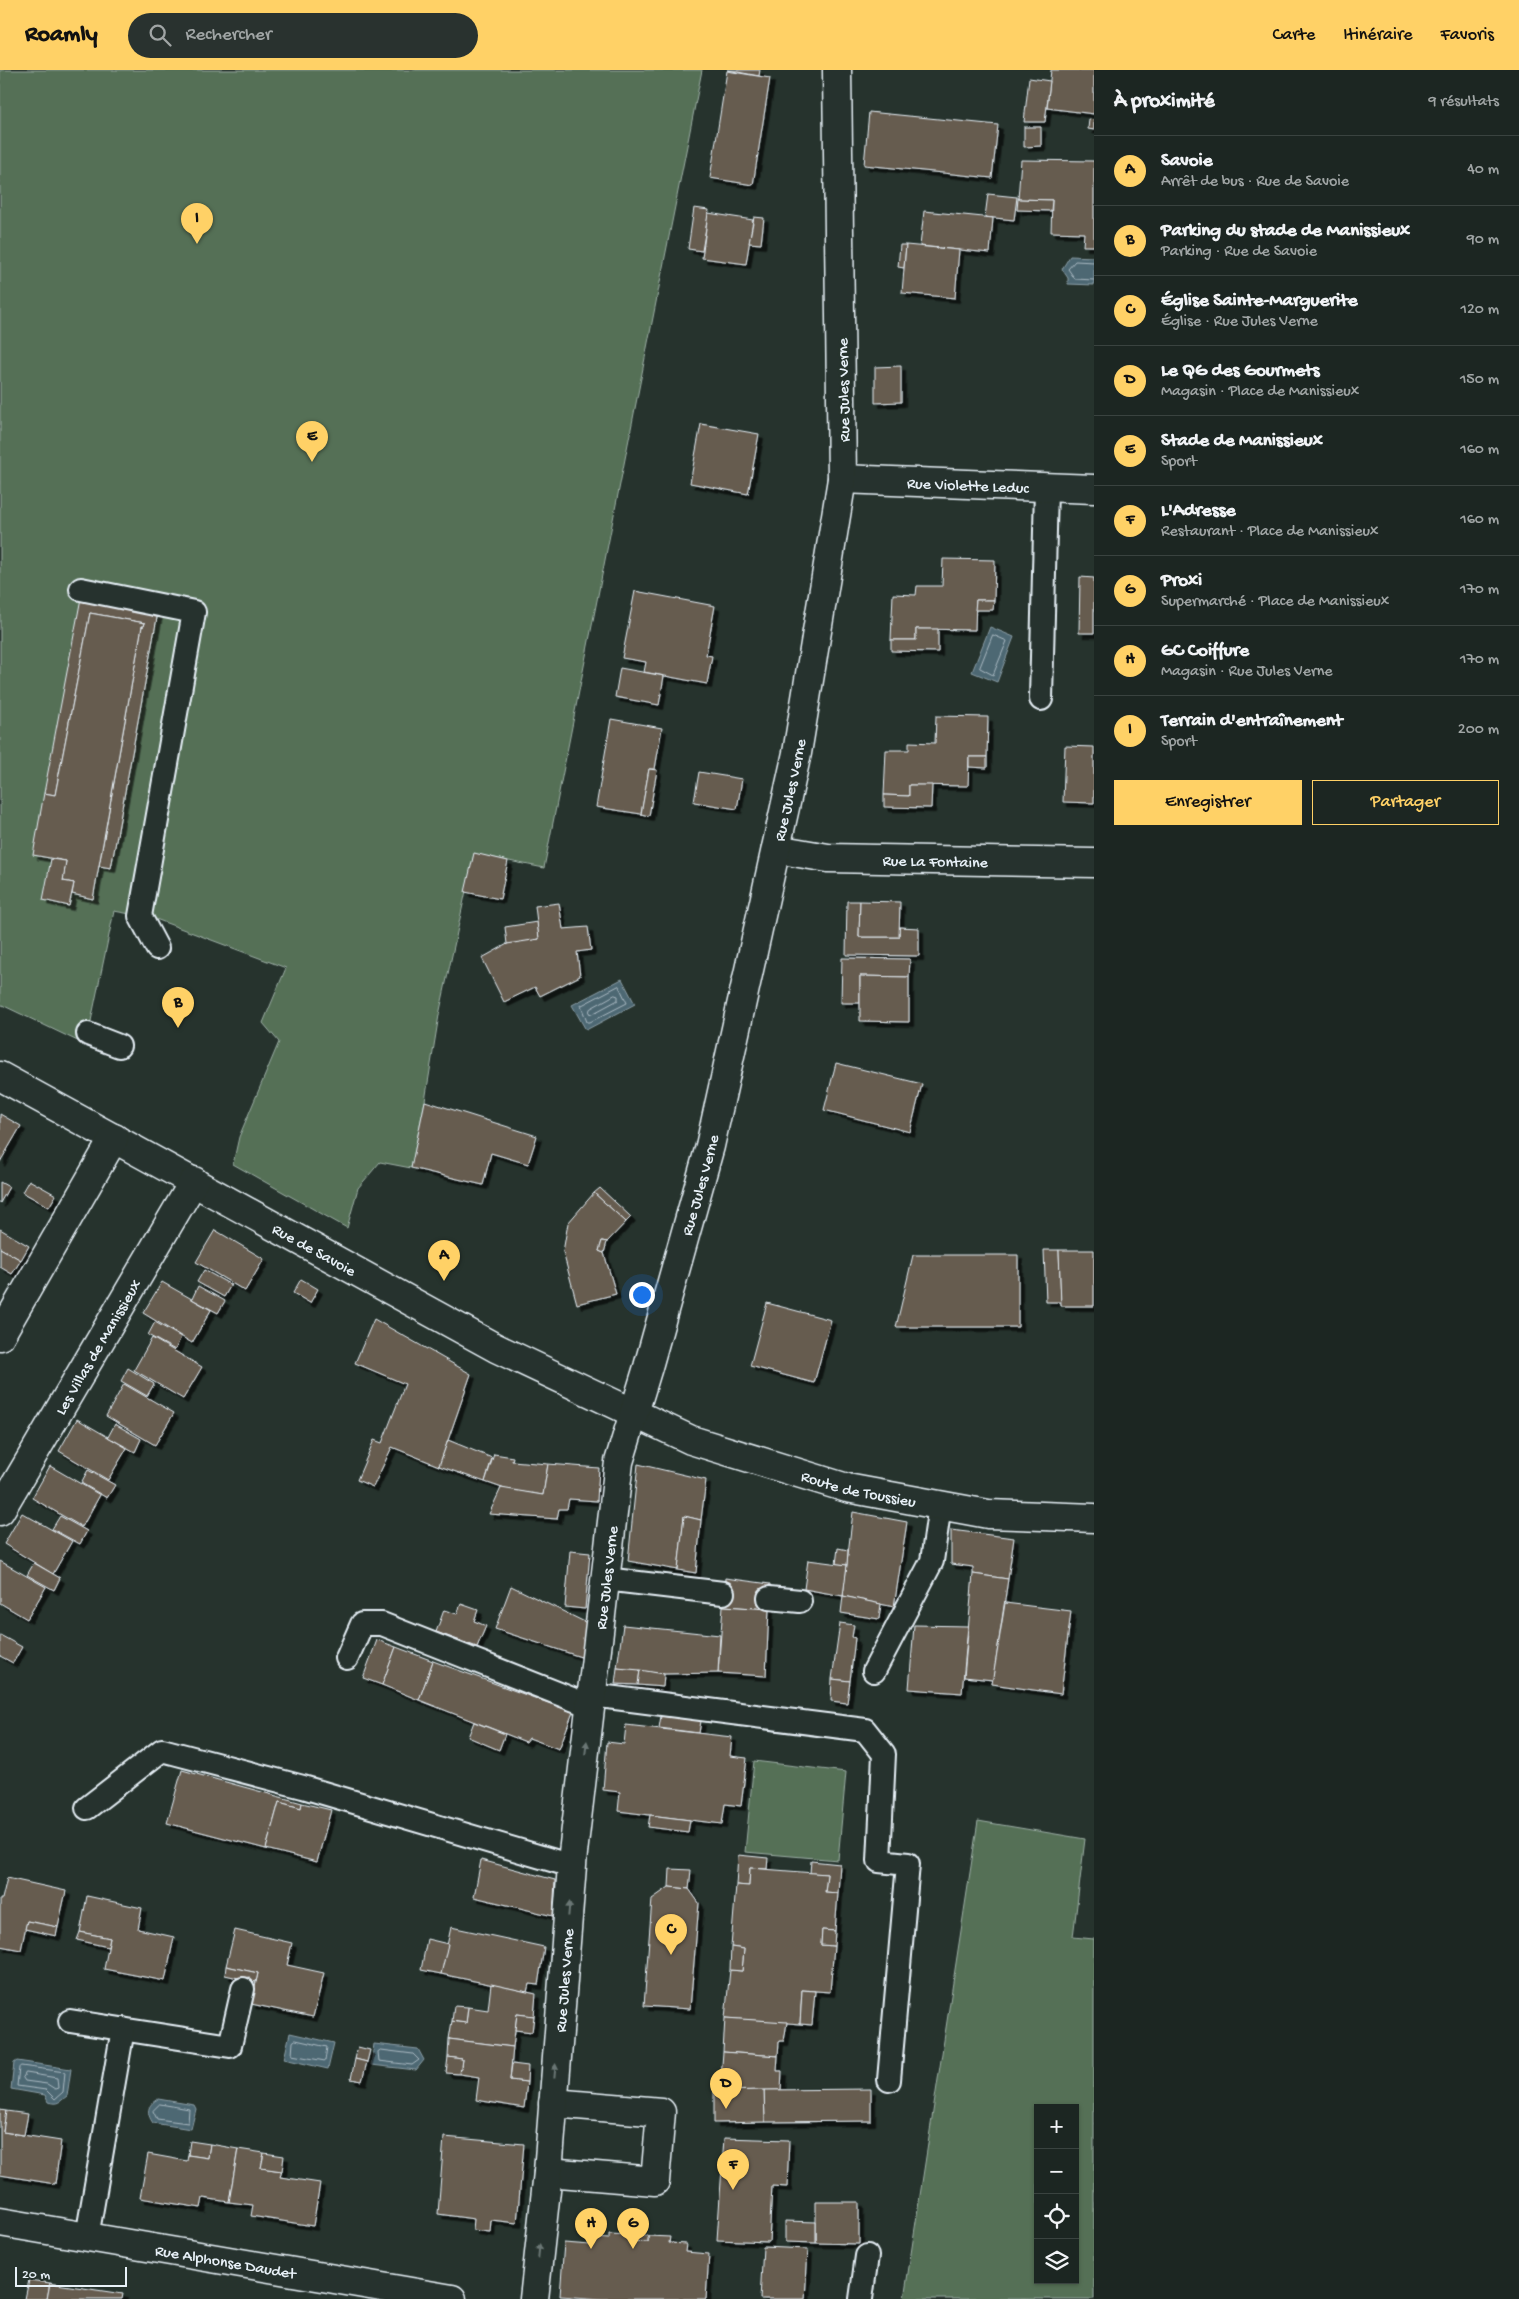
<!DOCTYPE html>
<html lang="fr">
<meta charset="utf-8">
<style>
body{margin:0;font-family:"Gochi Hand",sans-serif;background:#29322f;color:#f1f3f6}
.controls{position:absolute;right:15px;bottom:15px;display:grid;overflow:hidden;border-radius:0px;box-shadow:0 1px 4px #0004}
.controls button{width:45px;height:45px;display:grid;place-items:center;padding:0;border:0;border-bottom:1px solid #3a4340;background:#1c2622;color:#f1f3f6;font:25px sans-serif}
.scale{position:absolute;left:15px;bottom:12px;width:112px;box-sizing:border-box;padding-left:5px;border:2px solid #e8f1f8;border-top:0;font-size:14px;line-height:18px;white-space:nowrap;color:#e8f1f8;-webkit-text-stroke:4px #26332d;paint-order:stroke}
.you{position:absolute;left:641px;top:1224px;width:18px;height:18px;margin:-12px;border:4px solid #fff;border-radius:50%;background:#1a73e8;box-shadow:0 0 0 8px #1a73e833}
.badge{display:grid;place-items:center;width:32px;height:32px;border-radius:50%;background:#ffd166;color:#111;font-size:16px;font-weight:700}
.pin{position:absolute;translate:-50% -41px;filter:drop-shadow(0 1px 2px #0008)}
.pin::after{content:'';position:absolute;top:26px;width:18px;height:15px;background:inherit;clip-path:polygon(0 0,100% 0,50% 100%)}
.list{margin:0;padding:0;list-style:none}
h2{display:flex;justify-content:space-between;align-items:center;height:65px;margin:0;padding:0 20px;font-size:21px}
h2 small{font-size:16px;font-weight:400;color:#a0a5a5}
.list li{display:grid;grid-template-columns:32px 1fr auto;gap:15px;align-items:center;box-sizing:border-box;height:70px;padding:0 20px;border-top:1px solid #3a4340}
.list b{display:block;font-size:19px;white-space:nowrap}
.list p{margin:0;font-size:16px;white-space:nowrap;color:#a0a5a5}
.list em{font-size:16px;font-style:normal;color:#a0a5a5}
.actions{display:flex;gap:10px;padding:15px 20px}
.actions a{flex:1;padding:11px 0;border:1px solid #ffd166;border-radius:0px;text-align:center;font-size:18px;color:#ffd166}
.actions .main{background:#ffd166;color:#111}
.icon{flex:none;width:28px;height:28px;fill:none;stroke:currentColor;stroke-width:2;stroke-linecap:round;stroke-linejoin:round}
.map{position:relative;flex:none;width:1094px;height:2229px;overflow:hidden}
header{display:flex;align-items:center;gap:30px;box-sizing:border-box;height:70px;padding:0 25px;background:#ffd166;color:#111}
header strong{font-size:24px}
nav{display:flex;gap:28px;margin-inline-start:auto;font-size:18px}
.search{width:350px;height:45px;background:#29322f;display:flex;align-items:center;gap:12px;box-sizing:border-box;padding:0 18px;border-radius:28px;color:#a0a5a5;font-size:19px}
main{display:flex}
aside{flex:1;background:#1c2622}
.map>svg:first-child{display:block}
.green{fill:#546f56;stroke:#9eb0a7;fill-rule:evenodd}
.water{fill:#4e6873;stroke:#8c9fa8}
.lines{fill:none;stroke-linecap:round;stroke-linejoin:round}
.shore{stroke:#aabac3;stroke-width:1}
.building{fill:#665c50;stroke:#e8f1f8;filter:url(#shadow)}
.service-casing{stroke:#e8f1f8;stroke-width:26}
.minor-casing{stroke:#e8f1f8;stroke-width:31}
.service{stroke:#26332d;stroke-width:22}
.minor{stroke:#26332d;stroke-width:28}
.oneway{fill:#6a7674}
.labels{text-anchor:middle;stroke-width:4.5;stroke-linejoin:round;paint-order:stroke}
.street-label{font-size:16px;fill:#e8f1f8;stroke:#26332d}
</style>
<header>
<strong>Roamly</strong>
<div class="search"><svg class="icon" aria-label="search" viewBox="0 0 24 24"><circle cx="10" cy="10" r="6"/><path d="M15 15l6 6"/></svg>Rechercher</div>
<nav><a>Carte</a><a>Itinéraire</a><a>Favoris</a></nav>
</header>
<main>
<div class="map">
<svg width="1094" height="2229" viewBox="0 0 1094 2229">
<defs>
<filter id="shadow"><feDropShadow dx="4.5" dy="4.5" stdDeviation="0" flood-color="#0009"/></filter>
</defs>
<rect width="100%" height="100%" fill="#26332d"/>
<filter id="ink" filterUnits="userSpaceOnUse"><feTurbulence type="fractalNoise" baseFrequency=".02" numOctaves="2"/><feDisplacementMap in="SourceGraphic" scale="10" xChannelSelector="R" yChannelSelector="G"/><feConvolveMatrix kernelMatrix="1 2 1 2 8 2 1 2 1" color-interpolation-filters="sRGB"/></filter>
<g filter="url(#ink)">
<g class="green">
<polygon points="0,0 702,0 544,798 474,784 439,945 425,1031 411,1098 380,1092 358,1118 347,1158 233,1094 239,1067 279,972 263,953 286,898 153,848 114,841 86,975 0,934"/>
<polygon points="754,1691 846,1702 838,1790 745,1782"/>
<path d="M978 1751 1085 1769 1073 1867 1094 1869V2229H904ZM1038 2038H1075V2210H1038Z"/>
</g>
<g class="water">
<polygon points="1070,186 1094,187 1094,215 1068,214 1068,208 1062,199"/>
<polygon points="990,557 1014,567 997,612 972,602"/>
<polygon points="622,909 635,934 586,960 572,935"/>
<polygon points="290,1963 334,1973 328,1999 284,1989"/>
<polygon points="374,1974 418,1979 424,1990 416,2000 371,1995"/>
<path d="M17 1991 71 1999 67 2026C59 2032 58 2035 48 2032L45 2025 11 2019 14 1993Z"/>
<path d="M158 2029 194 2035 196 2039 191 2059 153 2053C146 2043 147 2035 158 2029Z"/>
</g>
<g class="lines">
<g class="shore">
<polyline points="1094,192 1075,191 1068,199 1075,209 1094,210"/>
<polygon points="993,565 1007,571 993,605 980,598"/>
<polygon points="619,916 627,933 590,952 587,952 581,936"/>
<polygon points="615,925 618,926 618,930 592,944 589,943 590,939"/>
<polygon points="296,1970 327,1977 325,1991 292,1985 293,1972"/>
<polygon points="381,1980 413,1984 419,1990 412,1995 379,1991 378,1982"/>
<polygon points="21,1996 65,2002 63,2022 55,2029 46,2020 17,2016 19,1998"/>
<polygon points="26,2003 57,2008 58,2018 55,2019 47,2014 25,2011 23,2008"/>
<polygon points="160,2034 189,2039 188,2053 157,2049 153,2041"/>
</g>
</g>
<g class="building">
<polygon points="727,0 760,0 759,6"/>
<polygon points="1051,0 1094,0 1094,44 1047,38"/>
<polygon points="727,1 770,8 753,115 710,108"/>
<polygon points="1029,8 1050,11 1045,52 1024,52"/>
<polygon points="869,42 998,55 992,108 864,95"/>
<polygon points="1089,49 1094,50 1094,60 1088,59"/>
<polygon points="1024,57 1041,57 1041,76 1024,77"/>
<polygon points="1021,90 1094,91 1094,176 1083,176 1084,163 1051,162 1052,130 1018,129"/>
<polygon points="988,124 1017,127 1014,150 985,147"/>
<polygon points="1018,129 1052,130 1051,141 1017,140"/>
<polygon points="694,138 709,140 702,181 688,179"/>
<polygon points="924,141 993,148 990,183 920,176"/>
<polygon points="708,143 753,150 746,194 702,188"/>
<polygon points="754,147 764,148 761,174 749,173"/>
<polygon points="900,175 906,175 904,198 898,197"/>
<polygon points="906,175 959,180 955,228 902,223"/>
<polygon points="901,296 901,332 875,333 875,297"/>
<polygon points="701,354 759,364 748,424 690,413"/>
<polygon points="943,489 995,490 994,530 976,530 975,560 916,559 916,570 891,570 893,524 916,525 917,516 942,516"/>
<polygon points="1080,507 1094,508 1094,563 1079,563"/>
<polygon points="635,521 715,536 706,585 712,586 707,614 644,602 646,592 622,588"/>
<polygon points="81,528 158,542 111,798 99,796 142,556 144,556 145,553 90,543 55,725 44,723"/>
<polygon points="976,530 994,530 993,540 975,540"/>
<polygon points="90,543 145,553 144,556 142,556 93,829 72,824 74,813 63,811 66,791 33,785 44,723 55,725"/>
<polygon points="916,559 938,559 938,582 891,581 891,570 916,570"/>
<polygon points="620,598 664,606 659,635 615,627"/>
<polygon points="936,646 988,647 987,687 969,687 968,716 909,715 909,726 884,725 886,680 909,680 909,672 935,673"/>
<polygon points="611,649 662,658 655,699 649,699 641,744 596,737"/>
<polygon points="1065,676 1094,677 1094,733 1063,732"/>
<polygon points="969,687 987,687 987,698 969,697"/>
<polygon points="649,699 657,700 649,746 641,744"/>
<polygon points="699,702 742,709 737,739 694,732"/>
<polygon points="909,715 932,715 931,738 884,737 884,725 909,726"/>
<polygon points="474,783 508,791 500,829 465,822"/>
<polygon points="51,789 66,791 63,811 74,813 69,836 43,830"/>
<polygon points="847,831 860,831 859,867 899,867 899,857 919,858 919,886 846,885"/>
<polygon points="860,831 900,832 899,867 859,867"/>
<polygon points="559,833 563,859 588,857 591,880 577,882 580,906 540,926 535,917 504,932 482,888 511,872 539,869 535,836"/>
<polygon points="537,852 539,869 507,874 505,857"/>
<polygon points="842,888 910,889 909,907 860,906 860,933 841,933"/>
<polygon points="860,906 909,907 909,952 860,951"/>
<polygon points="836,993 922,1014 910,1062 824,1040"/>
<polygon points="425,1031 537,1066 528,1094 491,1083 483,1115 411,1098"/>
<polygon points="0,1044 21,1056 0,1092"/>
<polygon points="29,1110 56,1125 49,1137 22,1122"/>
<polygon points="0,1112 9,1117 0,1133"/>
<polygon points="600,1118 631,1147 626,1152 594,1123"/>
<polygon points="594,1123 626,1152 607,1172 602,1171 599,1181 604,1183 616,1224 577,1234 563,1182 568,1153"/>
<polygon points="0,1159 29,1176 21,1190 0,1178"/>
<polygon points="215,1160 264,1189 245,1221 196,1192"/>
<polygon points="602,1171 607,1172 604,1183 599,1181"/>
<polygon points="0,1178 21,1190 12,1204 0,1197"/>
<polygon points="1044,1180 1059,1180 1061,1232 1046,1232"/>
<polygon points="1059,1180 1094,1180 1094,1236 1061,1236"/>
<polygon points="913,1185 1018,1185 1018,1257 896,1257"/>
<polygon points="204,1200 231,1215 224,1227 197,1212"/>
<polygon points="301,1209 318,1219 310,1233 293,1223"/>
<polygon points="162,1212 211,1240 192,1273 143,1243"/>
<polygon points="198,1216 225,1231 218,1243 192,1229"/>
<polygon points="767,1233 831,1250 814,1313 750,1296"/>
<polygon points="374,1249 471,1304 439,1396 392,1377 373,1417 357,1410 374,1370 382,1373 405,1314 355,1293"/>
<polygon points="155,1252 181,1267 175,1280 148,1265"/>
<polygon points="152,1268 202,1297 183,1329 134,1300"/>
<polygon points="128,1298 154,1314 147,1326 121,1311"/>
<polygon points="124,1314 174,1343 155,1375 106,1346"/>
<polygon points="77,1349 127,1378 108,1410 59,1381"/>
<polygon points="115,1354 141,1369 135,1382 108,1367"/>
<polygon points="448,1370 492,1388 485,1412 439,1396"/>
<polygon points="494,1384 513,1387 512,1391 548,1394 543,1425 508,1420 485,1412"/>
<polygon points="548,1394 599,1398 597,1431 569,1429 567,1439 559,1439 557,1449 489,1444 501,1418 543,1425"/>
<polygon points="638,1394 706,1410 701,1450 684,1446 678,1500 628,1491"/>
<polygon points="50,1396 100,1425 82,1457 32,1428"/>
<polygon points="88,1400 115,1415 107,1428 81,1413"/>
<polygon points="853,1442 907,1452 894,1537 843,1526"/>
<polygon points="22,1443 72,1471 53,1504 4,1474"/>
<polygon points="60,1446 87,1461 80,1474 52,1459"/>
<polygon points="684,1446 701,1450 696,1503 678,1500"/>
<polygon points="951,1460 1014,1468 1008,1509 973,1504 973,1497 951,1494"/>
<polygon points="838,1478 848,1480 847,1495 836,1494"/>
<polygon points="570,1481 590,1483 585,1539 565,1537"/>
<polygon points="808,1490 847,1495 843,1526 804,1519"/>
<polygon points="0,1491 46,1517 27,1549 0,1533"/>
<polygon points="34,1493 60,1508 54,1520 27,1505"/>
<polygon points="973,1504 1008,1509 993,1610 964,1607"/>
<polygon points="725,1508 770,1514 769,1539 723,1536"/>
<polygon points="511,1516 589,1554 584,1588 495,1559"/>
<polygon points="843,1526 881,1534 879,1549 841,1543"/>
<polygon points="1005,1533 1071,1541 1061,1624 992,1614"/>
<polygon points="461,1534 478,1540 474,1551 486,1556 477,1577 436,1562 444,1540 457,1544"/>
<polygon points="723,1536 769,1539 766,1606 718,1603"/>
<polygon points="840,1553 854,1555 852,1567 855,1568 850,1611 832,1609"/>
<polygon points="623,1555 720,1565 718,1603 664,1604 617,1598"/>
<polygon points="914,1555 968,1556 962,1623 909,1619"/>
<polygon points="0,1565 22,1577 13,1593 0,1586"/>
<polygon points="377,1570 396,1577 382,1615 363,1608"/>
<polygon points="396,1577 433,1591 419,1630 382,1615"/>
<polygon points="433,1591 573,1642 559,1679 529,1668 526,1672 419,1630"/>
<polygon points="617,1598 640,1600 638,1615 615,1614"/>
<polygon points="640,1600 664,1604 663,1617 638,1615"/>
<polygon points="832,1609 850,1611 847,1633 831,1631"/>
<polygon points="661,1646 701,1651 699,1663 659,1658"/>
<polygon points="474,1652 505,1664 499,1680 468,1667"/>
<polygon points="626,1655 732,1667 730,1686 747,1688 741,1736 725,1734 722,1754 618,1741 620,1722 603,1720 607,1672 624,1674"/>
<polygon points="182,1700 302,1733 301,1738 279,1732 266,1779 167,1753"/>
<polygon points="279,1732 301,1738 302,1733 331,1740 317,1792 266,1779"/>
<polygon points="650,1745 690,1750 688,1762 648,1757"/>
<polygon points="738,1785 768,1788 767,1799 750,1798 749,1816 736,1815"/>
<polygon points="481,1790 555,1810 553,1846 474,1827"/>
<polygon points="811,1791 840,1794 838,1823 825,1822 827,1804 810,1803"/>
<polygon points="750,1798 827,1804 825,1822 838,1823 835,1861 822,1860 821,1875 834,1876 830,1922 802,1920 800,1954 725,1948 730,1900 742,1901 744,1879 731,1877 736,1815 749,1816"/>
<polygon points="670,1799 691,1800 689,1819 669,1817"/>
<polygon points="7,1808 66,1821 58,1857 27,1851 21,1880 0,1876 0,1829 2,1829"/>
<polygon points="669,1817 689,1819 699,1833 690,1939 644,1936 652,1829"/>
<polygon points="87,1826 142,1838 138,1859 174,1867 165,1911 104,1899 110,1868 80,1862"/>
<polygon points="27,1851 58,1857 56,1866 25,1859"/>
<polygon points="451,1857 544,1877 538,1915 529,1914 527,1922 441,1904"/>
<polygon points="235,1860 292,1873 287,1895 324,1903 313,1947 251,1934 258,1903 226,1896"/>
<polygon points="822,1860 835,1861 834,1876 821,1875"/>
<polygon points="80,1862 110,1868 108,1877 77,1870"/>
<polygon points="427,1869 448,1874 441,1904 421,1900"/>
<polygon points="731,1877 744,1879 742,1901 730,1900"/>
<polygon points="226,1896 258,1903 256,1912 225,1905"/>
<polygon points="491,1914 536,1924 534,1946 517,1944 513,1977 449,1969 452,1951 466,1953 468,1937 488,1940"/>
<polygon points="802,1920 815,1921 812,1955 800,1954"/>
<polygon points="454,1936 468,1937 466,1953 452,1951"/>
<polygon points="517,1944 534,1946 532,1962 515,1960"/>
<polygon points="725,1948 787,1952 784,1971 779,1971 778,1986 723,1982"/>
<polygon points="449,1969 513,1977 510,2010 527,2012 524,2038 476,2030 479,2007 460,2004 462,1989 448,1987"/>
<polygon points="358,1977 370,1980 367,1992 355,1989"/>
<polygon points="723,1982 778,1986 777,2001 782,2001 781,2020 720,2021"/>
<polygon points="448,1987 462,1989 460,2004 446,2003"/>
<polygon points="355,1989 367,1992 362,2011 351,2009"/>
<polygon points="512,1994 528,1996 527,2012 510,2010"/>
<polygon points="871,2019 871,2051 765,2052 764,2020"/>
<polygon points="764,2020 765,2052 714,2053 714,2021"/>
<polygon points="0,2040 6,2041 3,2062 61,2071 55,2114 0,2105"/>
<polygon points="6,2041 28,2044 24,2065 3,2062"/>
<polygon points="444,2067 524,2074 517,2153 491,2150 490,2162 473,2160 474,2149 438,2144"/>
<polygon points="724,2068 789,2070 787,2117 772,2116 769,2172 717,2170"/>
<polygon points="190,2071 210,2074 208,2088 188,2085"/>
<polygon points="210,2074 238,2079 229,2132 203,2128 201,2138 140,2128 148,2084 187,2091 188,2085 208,2088"/>
<polygon points="238,2079 264,2083 261,2098 282,2101 280,2107 320,2113 313,2156 251,2146 253,2135 229,2132"/>
<polygon points="264,2083 284,2086 282,2101 261,2098"/>
<polygon points="816,2132 859,2132 859,2174 816,2173"/>
<polygon points="785,2151 816,2152 816,2173 785,2172"/>
<polygon points="609,2164 631,2165 630,2171 648,2172 648,2166 670,2167 669,2173 686,2174 685,2182 709,2184 706,2229 602,2229 560,2226 564,2173 591,2175 592,2168 609,2169"/>
<polygon points="631,2165 648,2166 648,2172 630,2171"/>
<polygon points="763,2177 808,2179 805,2229 760,2229"/>
<polygon points="29,2210 50,2213 47,2229 25,2229"/>
<polygon points="50,2213 123,2224 122,2229 47,2229"/>
</g>
<g class="lines">
<defs>
<g id="service">
<polyline points="81,519 194,542 140,846 157,878"/>
<polyline points="1041,629 1046,418"/>
<polyline points="88,964 119,976"/>
<polyline points="605,1509 723,1523"/>
<polyline points="769,1528 800,1531"/>
<polyline points="347,1588 362,1554 382,1554 590,1636"/>
<polyline points="874,1601 932,1491 940,1435"/>
<polyline points="592,1625 865,1660 884,1684 879,1791 908,1794 889,2010"/>
<polyline points="87,1738 162,1680 303,1717 572,1796"/>
<polyline points="70,1951 230,1976 243,1919"/>
<polyline points="87,2167 123,1959"/>
<polyline points="861,2229 867,2186"/>
</g>
<g id="minor">
<path id="s1" d="M842 409 1094 419"/>
<path id="s2" d="M776 779 828 788 1094 793"/>
<path id="s3" d="M0 1006 496 1278 691 1370 847 1418 988 1444 1094 1448"/>
<polyline points="0,1266 114,1068"/>
<path id="s4" d="M0 1441 194 1111"/>
<polyline points="548,2102 655,2111 661,2042 553,2033"/>
<path id="s5" d="M0 2152 452 2229"/>
<path id="s6" d="M534 2229 548 2102 573 1783 619 1392 648 1297 710 1076 797 683 842 409 837 0"/>
</g>
</defs>
<use href="#service" class="service-casing"/>
<use href="#minor" class="minor-casing"/>
<use href="#service" class="service"/>
<use href="#minor" class="minor"/>
</g>
<defs><path id="oneway-solid" d="M-6-.8H1V-3.2L6.5 0L1 3.2V.8H-6Z" transform="scale(1.25)"/></defs>
<g class="oneway">
<use href="#oneway-solid" transform="translate(586 1678) rotate(-83)"/>
<use href="#oneway-solid" transform="translate(569 1839) rotate(-85)"/>
<use href="#oneway-solid" transform="translate(555 2001) rotate(-85)"/>
<use href="#oneway-solid" transform="translate(539 2181) rotate(-84)"/>
</g>
</g>
<g class="labels">
<g class="street-label">
<text transform="translate(842 320) rotate(-91)" y="6">Rue Jules Verne</text>
<text dy="6" stroke="none"><textPath href="#s1" startOffset="126">Rue Violette Leduc</textPath></text>
<text dy="6" stroke="none"><textPath href="#s6" startOffset="1535">Rue Jules Verne</textPath></text>
<text dy="6" stroke="none"><textPath href="#s2" startOffset="160">Rue La Fontaine</textPath></text>
<text dy="6" stroke="none"><textPath href="#s6" startOffset="1130">Rue Jules Verne</textPath></text>
<text dy="6" stroke="none"><textPath href="#s3" startOffset="359">Rue de Savoie</textPath></text>
<text dy="6" stroke="none"><textPath href="#s4" startOffset="191">Les Villas de Manissieux</textPath></text>
<text dy="6" stroke="none"><textPath href="#s3" startOffset="956">Route de Toussieu</textPath></text>
<text dy="6" stroke="none"><textPath href="#s6" startOffset="725">Rue Jules Verne</textPath></text>
<text dy="6" stroke="none"><textPath href="#s6" startOffset="320">Rue Jules Verne</textPath></text>
<text dy="6" stroke="none"><textPath href="#s5" startOffset="229">Rue Alphonse Daudet</textPath></text>
</g>
</g>
</svg>
<div class="controls">
<button>+</button>
<button>−</button>
<button><svg class="icon" aria-label="locate" viewBox="0 0 24 24"><circle cx="12" cy="12" r="6"/><path d="M12 2v4M12 18v4M2 12h4M18 12h4"/></svg></button>
<button><svg class="icon" aria-label="layers" viewBox="0 0 24 24"><path d="M12 4l9 5-9 5-9-5zM3 14l9 5 9-5"/></svg></button>
</div>
<div class="scale">20 m</div>
<div class="you"></div>
<div class="pin badge" style="left:444px;top:1211px">A</div>
<div class="pin badge" style="left:178px;top:958px">B</div>
<div class="pin badge" style="left:671px;top:1885px">C</div>
<div class="pin badge" style="left:726px;top:2039px">D</div>
<div class="pin badge" style="left:312px;top:392px">E</div>
<div class="pin badge" style="left:733px;top:2120px">F</div>
<div class="pin badge" style="left:633px;top:2179px">G</div>
<div class="pin badge" style="left:591px;top:2179px">H</div>
<div class="pin badge" style="left:197px;top:174px">I</div>
</div>
<aside>
<h2>À proximité<small>9 résultats</small></h2>
<ul class="list">
<li><span class="badge">A</span><div><b>Savoie</b><p>Arrêt de bus · Rue de Savoie</p></div><em>40 m</em></li>
<li><span class="badge">B</span><div><b>Parking du stade de Manissieux</b><p>Parking · Rue de Savoie</p></div><em>90 m</em></li>
<li><span class="badge">C</span><div><b>Église Sainte-Marguerite</b><p>Église · Rue Jules Verne</p></div><em>120 m</em></li>
<li><span class="badge">D</span><div><b>Le QG des Gourmets</b><p>Magasin · Place de Manissieux</p></div><em>150 m</em></li>
<li><span class="badge">E</span><div><b>Stade de Manissieux</b><p>Sport</p></div><em>160 m</em></li>
<li><span class="badge">F</span><div><b>L'Adresse</b><p>Restaurant · Place de Manissieux</p></div><em>160 m</em></li>
<li><span class="badge">G</span><div><b>Proxi</b><p>Supermarché · Place de Manissieux</p></div><em>170 m</em></li>
<li><span class="badge">H</span><div><b>GC Coiffure</b><p>Magasin · Rue Jules Verne</p></div><em>170 m</em></li>
<li><span class="badge">I</span><div><b>Terrain d'entraînement</b><p>Sport</p></div><em>200 m</em></li>
</ul>
<div class="actions"><a class="main">Enregistrer</a><a>Partager</a></div>
</aside>
</main>
